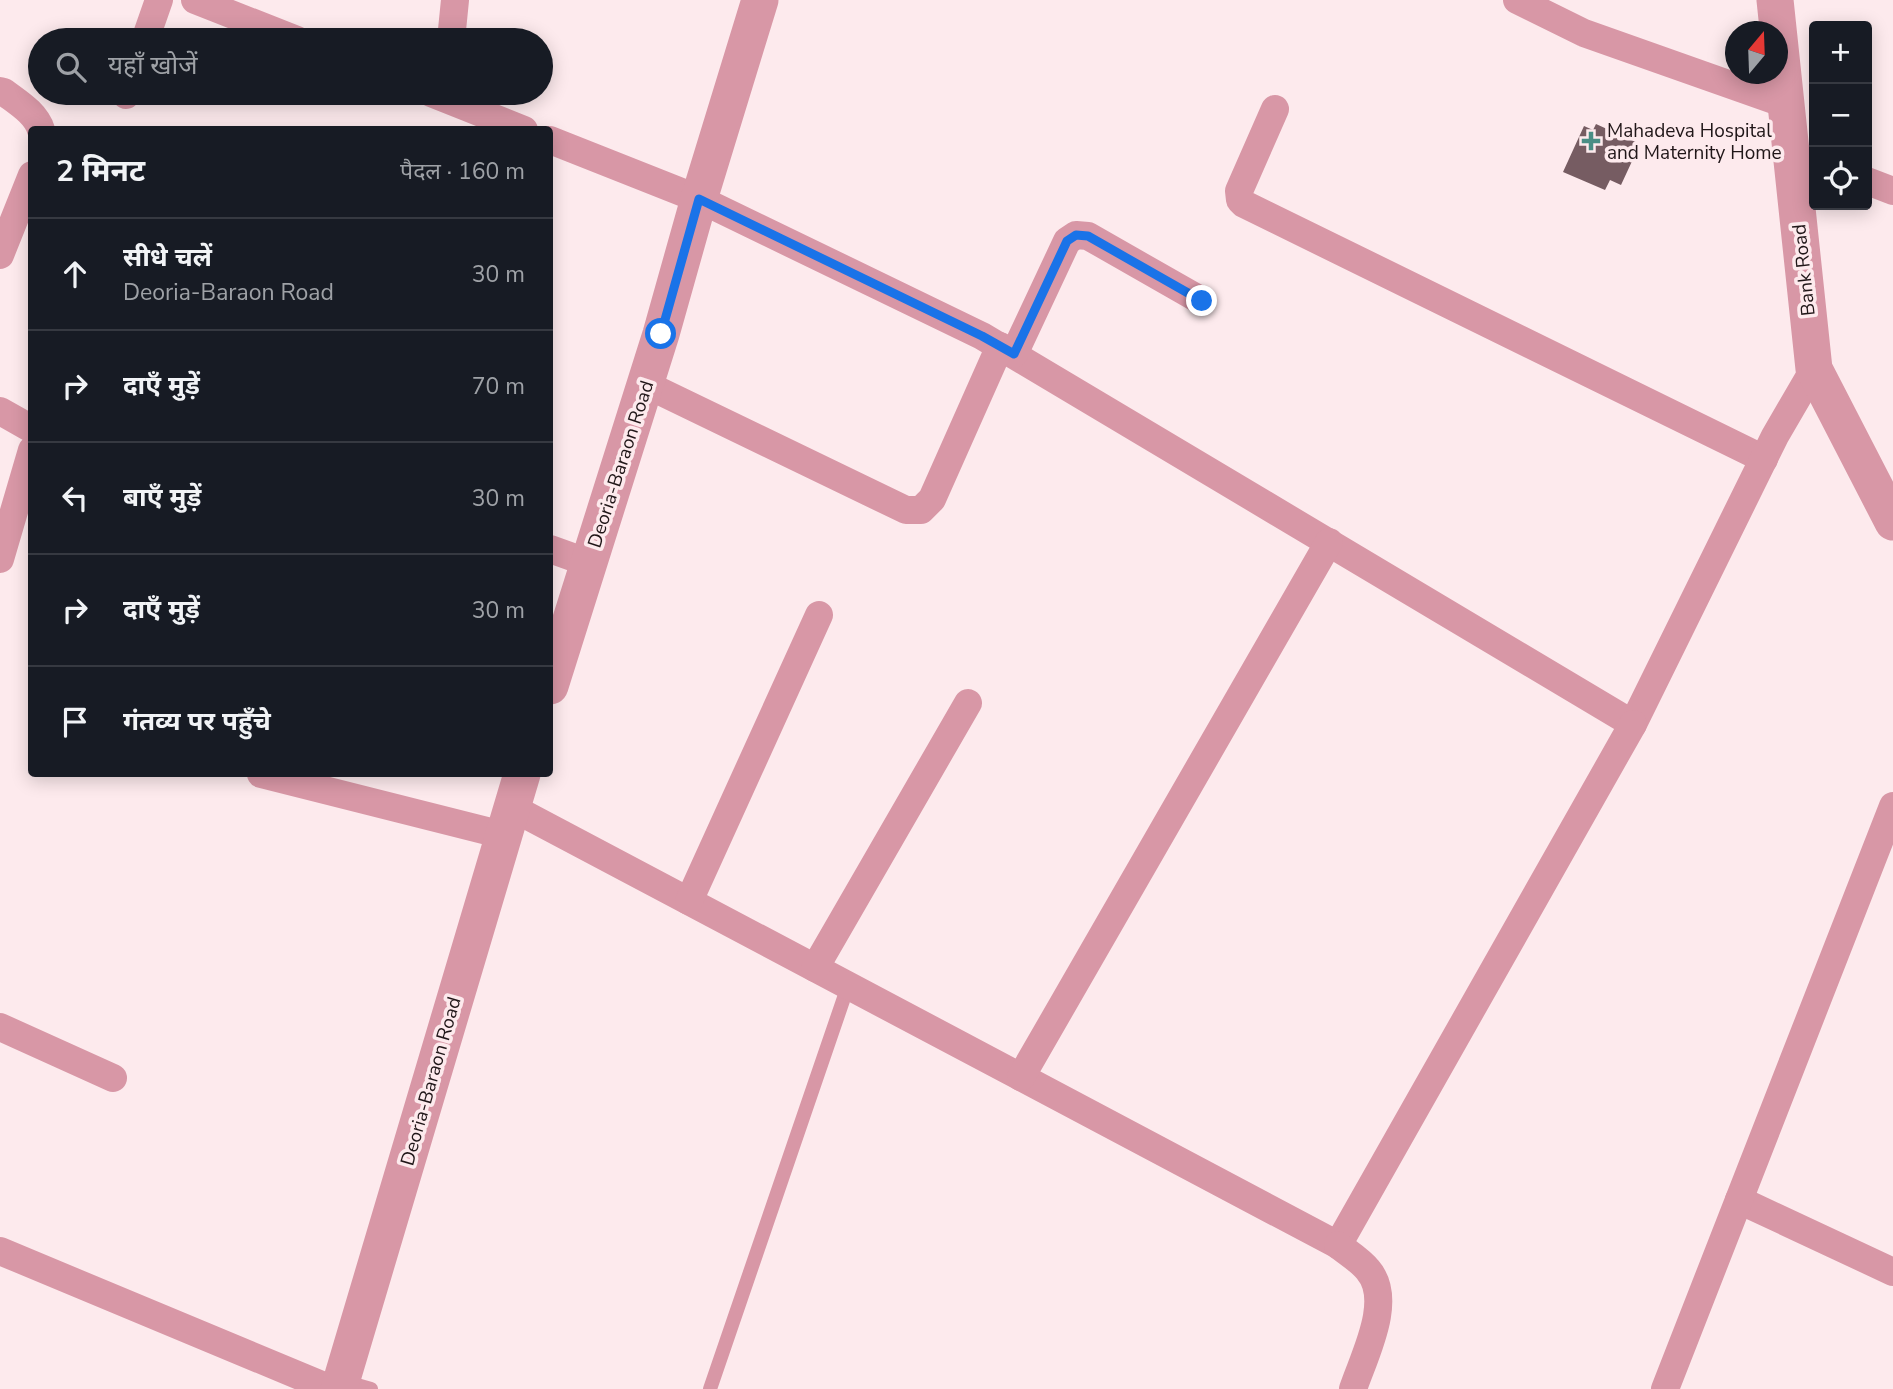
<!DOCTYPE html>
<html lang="hi">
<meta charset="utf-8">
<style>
body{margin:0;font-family:"Nunito Sans","Noto Sans Devanagari",sans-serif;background:#242831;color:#f1f3f6}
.controls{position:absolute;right:21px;top:21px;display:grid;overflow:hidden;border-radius:7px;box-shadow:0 4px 18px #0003}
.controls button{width:63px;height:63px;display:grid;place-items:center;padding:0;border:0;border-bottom:2px solid #363941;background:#171b24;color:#f1f3f6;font:35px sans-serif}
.compass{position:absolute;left:1725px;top:21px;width:63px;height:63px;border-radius:50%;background:#171b24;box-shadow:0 4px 18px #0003;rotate:19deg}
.stop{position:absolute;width:21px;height:21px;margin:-16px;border:5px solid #1a73e8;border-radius:50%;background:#fff}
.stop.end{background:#1a73e8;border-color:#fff;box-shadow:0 2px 7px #0008}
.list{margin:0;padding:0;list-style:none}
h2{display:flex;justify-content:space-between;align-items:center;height:91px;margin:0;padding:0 28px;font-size:30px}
h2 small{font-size:23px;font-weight:400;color:#9ea1a6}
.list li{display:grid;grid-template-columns:46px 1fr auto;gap:21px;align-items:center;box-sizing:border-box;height:112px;padding:0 28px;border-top:2px solid #363941}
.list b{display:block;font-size:26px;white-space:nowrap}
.list p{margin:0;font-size:23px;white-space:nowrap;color:#9ea1a6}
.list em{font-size:23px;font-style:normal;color:#9ea1a6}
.icon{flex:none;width:38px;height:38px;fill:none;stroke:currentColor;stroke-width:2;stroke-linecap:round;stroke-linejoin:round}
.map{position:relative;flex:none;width:1893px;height:1389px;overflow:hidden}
.search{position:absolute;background:#171b24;box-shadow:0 4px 18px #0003;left:28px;top:28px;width:525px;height:77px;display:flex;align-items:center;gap:18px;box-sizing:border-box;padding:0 24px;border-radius:38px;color:#9ea1a6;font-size:26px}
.panel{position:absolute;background:#171b24;box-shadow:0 4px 18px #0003;left:28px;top:126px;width:525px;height:651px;border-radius:7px}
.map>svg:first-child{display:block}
.building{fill:#765c62}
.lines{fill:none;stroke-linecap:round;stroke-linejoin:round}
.service{stroke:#d897a6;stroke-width:14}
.minor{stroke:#d897a6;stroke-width:28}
.tertiary{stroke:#d897a6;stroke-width:37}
.route{stroke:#1a73e8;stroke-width:9}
.poi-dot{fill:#498e85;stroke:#fdeaed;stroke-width:2.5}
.labels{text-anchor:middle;stroke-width:7;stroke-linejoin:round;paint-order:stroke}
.poi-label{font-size:19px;fill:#201618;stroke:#fdeaed;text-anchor:start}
.street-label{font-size:19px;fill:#201618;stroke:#fdeaed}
</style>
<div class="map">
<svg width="1893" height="1389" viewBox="0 0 1893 1389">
<rect width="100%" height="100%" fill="#fdeaed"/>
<polygon class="building" points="1596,124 1640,144 1621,185 1610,180 1605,190 1563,172 1584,126 1593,130"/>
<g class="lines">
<g class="service">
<polyline points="343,1381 371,1389"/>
<polyline points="710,1389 848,986"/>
</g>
<g class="minor">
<polyline points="195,0 297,40"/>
<polyline points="1517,0 1584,33 1785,104"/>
<polyline points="145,40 159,0"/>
<polyline points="451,40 455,0"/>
<path d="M0 91 4 92C17 102 36 113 41 130"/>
<polyline points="431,93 524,130"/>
<polyline points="126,95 127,93"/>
<polyline points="1275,109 1239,191 1240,200 1244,204 1764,459"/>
<polyline points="550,140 699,199 982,336 1633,724 1775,436 1814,369"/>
<polyline points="1867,181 1893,191"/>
<polyline points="0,255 32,175"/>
<polyline points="1014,354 1067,241 1076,235 1088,236 1202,301"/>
<polyline points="645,384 906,510 921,510 932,499 1000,346"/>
<polyline points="0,411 32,429"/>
<polyline points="550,549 589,563"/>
<polyline points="0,559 32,450"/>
<polyline points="261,774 503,835"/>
<polyline points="511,807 1338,1245 1633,724"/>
<polyline points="689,901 819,615"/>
<polyline points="815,968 968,703"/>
<polyline points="0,1027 113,1078"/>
<polyline points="1021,1077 1329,542"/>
<polyline points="1739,1200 1893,1272"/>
<path d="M1338 1245C1348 1253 1360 1260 1368 1270 1394 1300 1364 1356 1353 1389"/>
<polyline points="0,1251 331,1389"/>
<polyline points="1665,1389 1893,806"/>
</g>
<g class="tertiary">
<polyline points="1775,0 1814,369 1893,522"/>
<polyline points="550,686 661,334 699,199 760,0"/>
<polyline points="339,1389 522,774"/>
</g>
</g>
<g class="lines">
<polyline class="route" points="661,334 699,199 982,336 1014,354 1067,241 1076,235 1088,236 1202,301"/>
</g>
<path class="poi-dot" d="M1587.5 130.5h7v7h7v7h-7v7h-7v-7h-7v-7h7z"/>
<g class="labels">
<g class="poi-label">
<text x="1607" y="137">Mahadeva Hospital<tspan x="1607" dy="22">and Maternity Home</tspan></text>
</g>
<g class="street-label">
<text transform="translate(1803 270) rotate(-96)" y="7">Bank Road</text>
<text transform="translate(620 464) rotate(-72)" y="7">Deoria-Baraon Road</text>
<text transform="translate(430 1081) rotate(-74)" y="7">Deoria-Baraon Road</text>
</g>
</g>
</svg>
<div class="controls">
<button>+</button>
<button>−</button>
<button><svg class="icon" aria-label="locate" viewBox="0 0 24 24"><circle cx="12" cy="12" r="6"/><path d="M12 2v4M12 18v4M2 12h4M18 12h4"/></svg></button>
</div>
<svg class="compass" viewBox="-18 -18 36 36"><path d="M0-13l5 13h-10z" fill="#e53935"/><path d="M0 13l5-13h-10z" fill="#9ea1a6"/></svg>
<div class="stop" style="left:661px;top:334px"></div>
<div class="stop end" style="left:1202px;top:301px"></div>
<div class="search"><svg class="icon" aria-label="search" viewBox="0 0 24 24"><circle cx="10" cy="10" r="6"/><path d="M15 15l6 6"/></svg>यहाँ खोजें</div>
<section class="panel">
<h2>2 मिनट<small>पैदल · 160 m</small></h2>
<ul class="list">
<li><svg class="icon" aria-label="ahead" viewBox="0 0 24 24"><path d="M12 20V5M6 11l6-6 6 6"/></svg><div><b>सीधे चलें</b><p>Deoria-Baraon Road</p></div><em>30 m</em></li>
<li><svg class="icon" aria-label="right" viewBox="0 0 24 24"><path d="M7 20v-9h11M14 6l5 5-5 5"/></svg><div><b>दाएँ मुड़ें</b></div><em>70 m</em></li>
<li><svg class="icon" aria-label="left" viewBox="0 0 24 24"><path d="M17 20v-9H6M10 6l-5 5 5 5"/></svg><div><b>बाएँ मुड़ें</b></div><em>30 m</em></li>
<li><svg class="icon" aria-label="right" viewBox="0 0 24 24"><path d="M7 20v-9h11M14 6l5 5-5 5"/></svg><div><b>दाएँ मुड़ें</b></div><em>30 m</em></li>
<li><svg class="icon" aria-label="arrive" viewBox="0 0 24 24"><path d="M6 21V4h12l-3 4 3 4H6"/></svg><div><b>गंतव्य पर पहुँचे</b></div></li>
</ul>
</section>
</div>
